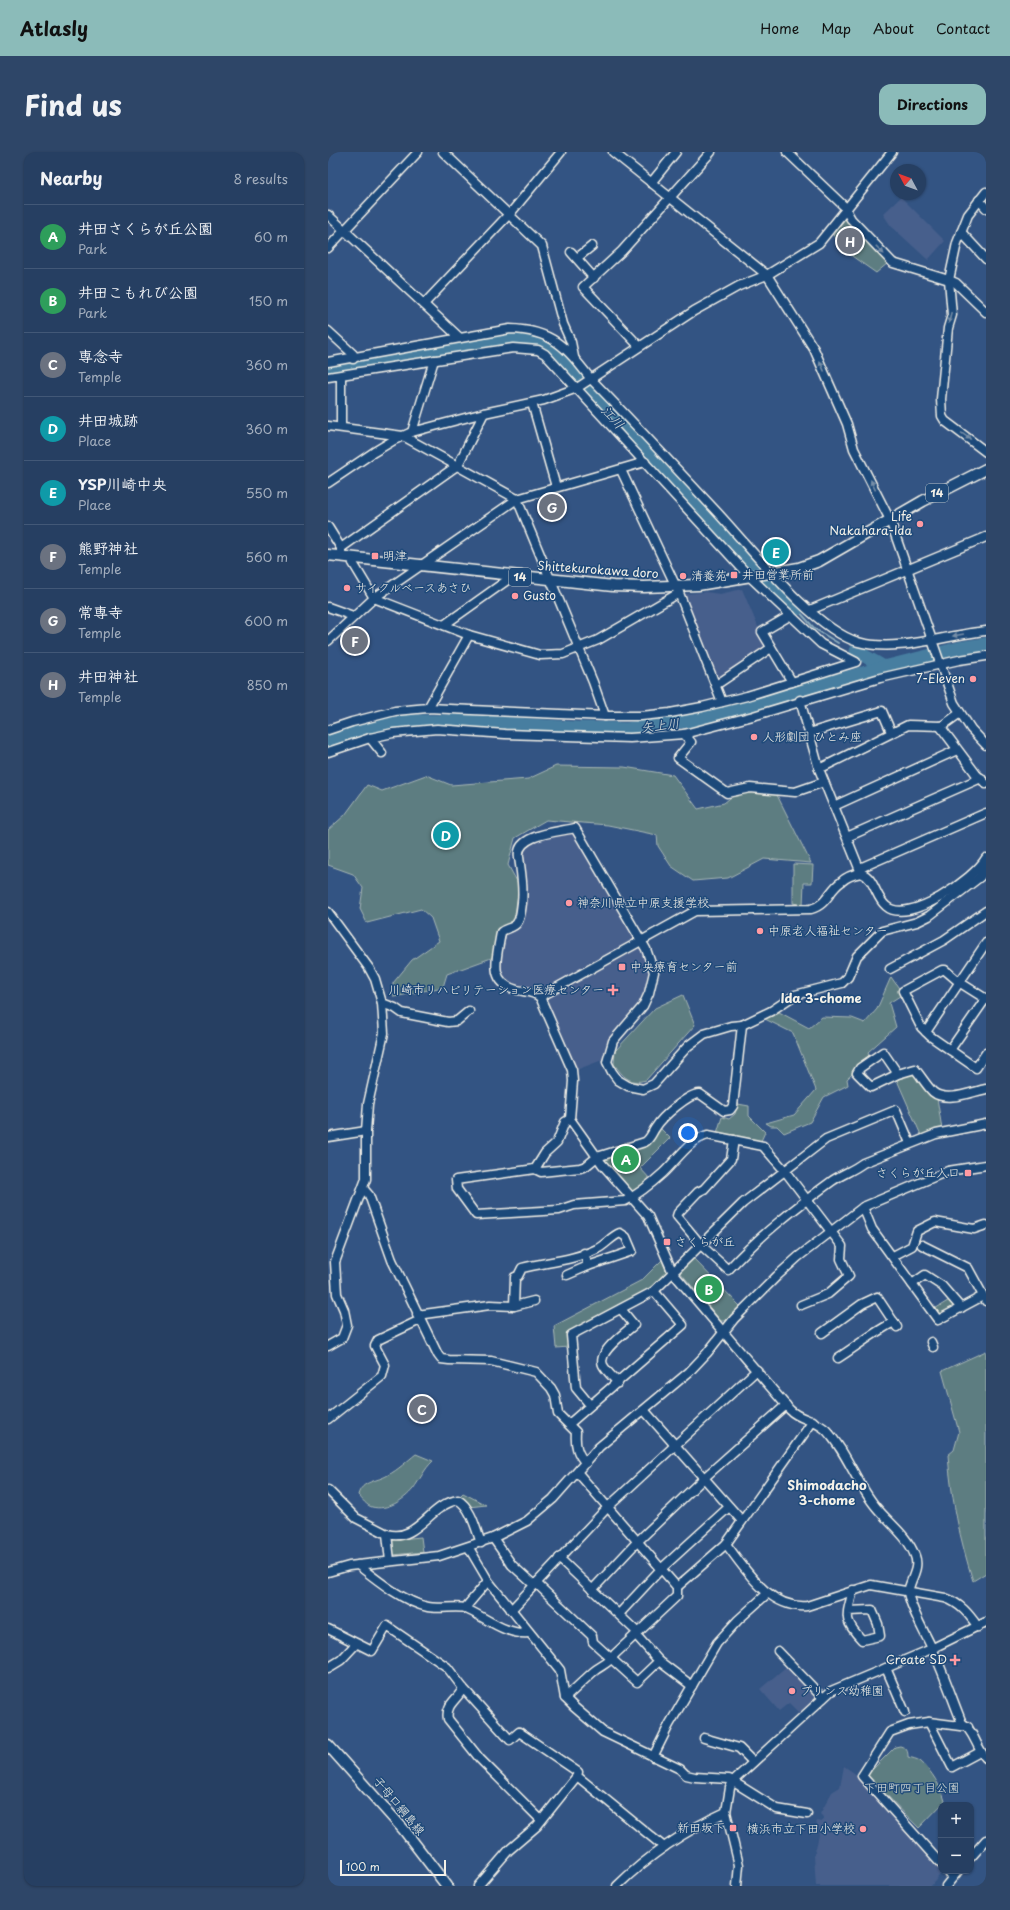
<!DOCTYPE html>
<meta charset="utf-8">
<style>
body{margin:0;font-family:"Playpen Sans","Klee One",sans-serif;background:#2e4668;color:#f1f3f6}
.controls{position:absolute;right:12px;bottom:12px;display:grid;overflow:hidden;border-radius:8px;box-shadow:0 1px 3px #0004}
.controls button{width:36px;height:36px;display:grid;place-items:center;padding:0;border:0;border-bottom:1px solid #425877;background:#263f62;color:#f1f3f6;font:20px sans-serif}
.compass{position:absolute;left:562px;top:12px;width:36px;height:36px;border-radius:50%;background:#263f62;box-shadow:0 1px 3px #0004;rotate:311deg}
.scale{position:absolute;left:12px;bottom:10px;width:106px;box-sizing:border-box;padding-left:4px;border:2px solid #f4f1e8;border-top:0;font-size:11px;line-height:14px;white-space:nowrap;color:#f4f1e8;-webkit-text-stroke:3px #1f4a7a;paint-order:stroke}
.you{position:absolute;left:360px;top:981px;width:14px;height:14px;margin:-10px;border:3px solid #fff;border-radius:50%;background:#1a73e8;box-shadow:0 0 0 6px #1a73e833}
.badge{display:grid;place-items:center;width:26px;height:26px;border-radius:50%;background:#8bbbb9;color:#fff;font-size:13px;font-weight:700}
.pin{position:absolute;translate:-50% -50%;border:2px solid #fff;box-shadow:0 1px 4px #0006}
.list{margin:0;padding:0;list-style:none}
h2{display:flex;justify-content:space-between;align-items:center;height:52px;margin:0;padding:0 16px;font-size:17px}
h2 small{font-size:13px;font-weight:400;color:#a4afbe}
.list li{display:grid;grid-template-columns:26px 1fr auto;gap:12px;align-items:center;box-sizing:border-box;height:64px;padding:0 16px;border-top:1px solid #425877}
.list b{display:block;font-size:15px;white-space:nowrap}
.list p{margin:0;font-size:13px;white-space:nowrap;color:#a4afbe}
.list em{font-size:13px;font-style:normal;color:#a4afbe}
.map{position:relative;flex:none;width:658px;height:1734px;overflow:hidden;border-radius:12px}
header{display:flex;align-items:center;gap:24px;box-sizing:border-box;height:56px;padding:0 20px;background:#8bbbb9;color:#111}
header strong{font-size:19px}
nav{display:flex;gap:22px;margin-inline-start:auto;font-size:14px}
.intro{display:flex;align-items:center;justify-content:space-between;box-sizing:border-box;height:96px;padding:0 24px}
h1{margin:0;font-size:28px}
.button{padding:10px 18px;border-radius:12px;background:#8bbbb9;color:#111;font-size:14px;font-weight:700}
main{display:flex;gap:24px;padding:0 24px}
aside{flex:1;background:#263f62;border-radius:12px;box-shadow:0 1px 3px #0004}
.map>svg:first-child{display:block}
.built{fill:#465f8c}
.green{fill:#5d7d81;stroke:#a8b7b4}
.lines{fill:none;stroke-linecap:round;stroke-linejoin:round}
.stream{stroke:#8cacbd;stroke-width:2}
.river{stroke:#467ea0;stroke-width:13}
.minor-casing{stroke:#f4f1e8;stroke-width:11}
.major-casing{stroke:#f4f1e8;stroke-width:13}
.minor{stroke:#1f4a7a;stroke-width:8}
.major{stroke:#1f4a7a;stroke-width:10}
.oneway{fill:#748da6}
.poi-dot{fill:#ff9aa2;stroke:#1f4a7a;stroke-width:1.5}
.labels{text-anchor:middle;stroke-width:3;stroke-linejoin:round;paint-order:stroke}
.shield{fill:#1f4a7a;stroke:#b4bfc7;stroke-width:1}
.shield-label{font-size:11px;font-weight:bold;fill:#f4f1e8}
.poi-label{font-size:12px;fill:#f4f1e8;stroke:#1f4a7a;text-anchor:start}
.street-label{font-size:12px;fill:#f4f1e8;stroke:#1f4a7a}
.park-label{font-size:12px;fill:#dde0d9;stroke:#1f4a7a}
.water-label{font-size:13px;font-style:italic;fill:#dae0dd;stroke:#1f4a7a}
.neighbourhood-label{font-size:13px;font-weight:bold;fill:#f4f1e8;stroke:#1f4a7a}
</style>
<header>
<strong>Atlasly</strong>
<nav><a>Home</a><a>Map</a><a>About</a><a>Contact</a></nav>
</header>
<div class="intro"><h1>Find us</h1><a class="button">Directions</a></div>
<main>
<aside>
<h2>Nearby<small>8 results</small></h2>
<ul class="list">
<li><span class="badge" style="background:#2e9e5b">A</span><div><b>井田さくらが丘公園</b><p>Park</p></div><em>60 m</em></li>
<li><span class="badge" style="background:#2e9e5b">B</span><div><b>井田こもれび公園</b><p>Park</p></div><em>150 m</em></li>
<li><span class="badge" style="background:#6b7280">C</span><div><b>専念寺</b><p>Temple</p></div><em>360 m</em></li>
<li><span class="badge" style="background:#0f9aa8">D</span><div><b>井田城跡</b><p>Place</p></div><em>360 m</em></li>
<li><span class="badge" style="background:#0f9aa8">E</span><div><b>YSP川崎中央</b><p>Place</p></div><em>550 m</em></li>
<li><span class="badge" style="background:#6b7280">F</span><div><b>熊野神社</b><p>Temple</p></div><em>560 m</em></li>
<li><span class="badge" style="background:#6b7280">G</span><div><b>常専寺</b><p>Temple</p></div><em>600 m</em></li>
<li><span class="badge" style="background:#6b7280">H</span><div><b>井田神社</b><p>Temple</p></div><em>850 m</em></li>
</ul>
</aside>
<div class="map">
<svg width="658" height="1734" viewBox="0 0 658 1734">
<rect width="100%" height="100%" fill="#335483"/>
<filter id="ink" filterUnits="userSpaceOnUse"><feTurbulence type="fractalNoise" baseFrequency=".025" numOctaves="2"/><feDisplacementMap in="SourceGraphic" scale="8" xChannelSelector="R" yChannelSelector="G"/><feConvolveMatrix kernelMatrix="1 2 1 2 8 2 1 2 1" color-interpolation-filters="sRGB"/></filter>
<g filter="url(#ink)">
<g class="built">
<polygon points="573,45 617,89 600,108 563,74 555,62"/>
<polygon points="414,437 439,496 391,529 387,527 355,445 356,442 378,440 392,442"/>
<polygon points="240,680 246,683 250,688 306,784 304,788 219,837 192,835 184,833 175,828 170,817 175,781 191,772 193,701 199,689"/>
<polygon points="308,795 315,796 321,813 322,822 319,840 309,857 280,891 277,899 277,907 248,918 219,850 220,844"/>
<polygon points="460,1513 491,1545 472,1562 461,1551 451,1559 432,1537"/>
<polygon points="516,1614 529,1623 613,1712 613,1719 615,1719 603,1734 488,1734 486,1704 491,1683 488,1669 493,1670 496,1666 492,1662 504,1640 512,1635"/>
</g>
<g class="green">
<polygon points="517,67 560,111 548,121 521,102 505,83"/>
<polygon points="228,614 296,615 345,623 370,657 396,651 412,638 449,643 483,711 436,707 400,726 365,729 343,714 330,694 329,683 280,673 218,668 187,686 180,713 191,733 186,770 173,775 166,805 119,822 115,835 66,845 65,831 84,808 111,789 103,766 93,757 39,771 32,757 35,736 25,722 0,713 0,678 17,663 39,633 54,639 98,623 123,633 200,627"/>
<polygon points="465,712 485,713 484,731 476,731 475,753 465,751"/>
<polygon points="563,825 575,842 561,851 568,875 540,900 541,906 519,927 520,933 496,945 482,970 456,981 449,974 443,974 438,971 466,963 488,938 465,881 437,867 451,860 481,876 494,865 524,866 537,871 549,857"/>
<path d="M355 843 367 873 318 928C301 933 295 924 286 912L287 899 327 856Z"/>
<polygon points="583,921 587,922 609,946 614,977 593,983 568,926"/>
<polygon points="410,952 421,954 421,964 437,980 433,989 389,981 394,965 401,967 407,962"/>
<polygon points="331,975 342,986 312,1016 323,1028 305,1040 302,1040 275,1009 276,1005 321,991"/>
<polygon points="364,1105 412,1154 397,1169 393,1169 352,1120 352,1117"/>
<polygon points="334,1108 339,1121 322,1138 240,1180 241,1195 228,1196 226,1174 314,1128"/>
<polygon points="623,1147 628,1157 611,1166 605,1158"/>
<path d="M658 1199V1421L645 1429C632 1388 623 1345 620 1303L626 1298 631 1280 614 1219Z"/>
<path d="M88 1302 105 1309C96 1317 92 1328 85 1337 76 1348 59 1359 44 1355 39 1354 34 1347 30 1343 34 1328 49 1330 60 1323 70 1318 79 1309 88 1302Z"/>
<polygon points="135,1341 158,1353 141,1355 138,1350 131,1345"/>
<polygon points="93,1385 95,1400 64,1403 62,1388"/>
<path d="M572 1594C579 1596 580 1599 580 1605 584 1606 589 1607 592 1609 604 1619 613 1635 617 1649L591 1676 539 1623 567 1595Z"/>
</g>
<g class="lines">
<polyline class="stream" points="469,457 487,477 510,491"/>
<g class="river">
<polyline points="0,215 177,187 206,188 217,193 235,206 249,220 275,254 469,457"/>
<polyline points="528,499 556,515"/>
<polyline points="0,589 24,580 77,569 138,569 248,576 299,577 373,567 556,515 631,496 658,492"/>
</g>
<defs>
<g id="minor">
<polyline points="115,0 214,94 235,172 243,190 246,205"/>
<polyline points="285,0 439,123 486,197 519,272 526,297 562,368 626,551 643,577 658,593"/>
<polyline points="459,0 519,57"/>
<polyline points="323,31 348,0"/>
<polyline points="658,40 640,63 629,91 621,128 624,163 620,176 613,247 614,264 617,269 658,300"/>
<polyline points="651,48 658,56"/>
<polyline points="518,58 523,67 565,111 621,128 628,131 658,160"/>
<polyline points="0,63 132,186"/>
<polyline points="633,80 658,107"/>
<polyline points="0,96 90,0"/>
<polyline points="243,100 266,126"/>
<polyline points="249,106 264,94"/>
<polyline points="96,152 185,58 233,0"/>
<polyline points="0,179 25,202 25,207"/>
<polyline points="311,194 255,135 294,99 383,0"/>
<path d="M0 210 182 177C224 178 238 195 262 226 304 269 346 314 387 358 420 393 485 477 530 490 568 501 618 483 658 479"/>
<polyline points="13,224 13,275"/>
<polyline points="0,225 185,196 210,198 217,202 420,423 493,492 528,510 419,544 374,555 342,561 313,564 277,564 100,556 67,559 24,570 0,578"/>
<polyline points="204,251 228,335"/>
<polyline points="0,274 75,284 189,347 265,530 277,564"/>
<polyline points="84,280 106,208"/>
<polyline points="293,318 351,441 394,550"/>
<polyline points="0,331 46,300 66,288 84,280 156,261 216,248 249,236 366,159 411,134 439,123 491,91 564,0"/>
<polyline points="0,375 13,396 13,401"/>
<polyline points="13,396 130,313 156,261"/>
<polyline points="25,411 46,446 141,483 212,503 235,502 270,488 351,441"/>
<polyline points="0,455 25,464"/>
<polyline points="482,458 658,385"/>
<polyline points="463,463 434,480 464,530"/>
<polyline points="116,473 178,429"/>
<polyline points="0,489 46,446 189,347 317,310"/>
<polyline points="388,533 443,496"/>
<polyline points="472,548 491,617 533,721"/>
<polyline points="100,556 141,483"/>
<polyline points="612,574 648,622 658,632"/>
<polyline points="481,581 554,559 563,580"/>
<polyline points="356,582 363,590 350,606 399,641 422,636 467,640 496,630"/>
<polyline points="42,586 54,601"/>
<polyline points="0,600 42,586 65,581 109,577 177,582 302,586 356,582 425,564 552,526 631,508 658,504"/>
<polyline points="491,617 580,573 614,574 632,561"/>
<polyline points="506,654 629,598"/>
<polyline points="519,685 653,626"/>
<polyline points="532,716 658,661"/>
<path d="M658 717 652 725 601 764 589 770 554 779 529 804 520 825 514 831 467 843 443 859 414 873 403 874 376 882 360 894 326 932 315 937 300 934 290 928 284 920 279 910 285 889 315 854 321 841 326 820 318 797 247 676C231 680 187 682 191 705 193 721 196 735 194 751 193 757 193 766 189 771 186 776 178 776 173 780 170 803 158 830 189 838 198 840 205 839 212 845L244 918 245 929 242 967 274 1012 320 1064 345 1121 462 1258C472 1268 486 1267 498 1278 519 1300 528 1331 548 1355 561 1371 580 1384 587 1404 593 1419 577 1433 581 1445 587 1466 599 1484 607 1503 617 1525 625 1549 634 1571 646 1578 648 1596 658 1606"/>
<polyline points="0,760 41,816 47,827 54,851 56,881 40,952 38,979 38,1027 7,1110 9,1142 16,1158 19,1173 14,1186 0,1194"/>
<polyline points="562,817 616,788 658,759"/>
<path d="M212 845 367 759 483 757C499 753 501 738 513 730 518 725 527 722 533 721 547 726 547 745 558 754 580 774 647 726 658 706"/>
<polyline points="658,847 631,830 617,818 614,818 575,839 593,875 602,884 648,916 658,901"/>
<polyline points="54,851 67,856 74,861 120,870 129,869 141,859"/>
<path d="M414 873 405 954 402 958 396 959 372 942C361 941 334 965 328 975 324 980 323 986 317 990L269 1005 258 1014 252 1016 213 1020 207 1017 128 1028 129 1037 148 1063 231 1058 246 1053 297 1049C311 1042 324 1031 335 1021 349 1008 362 987 380 983L435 994 457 1019 514 1094 513 1107 521 1124 500 1142 473 1153"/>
<polyline points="598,880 658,791"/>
<polyline points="622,898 658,846"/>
<path d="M570 922 555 900 532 916 529 921 543 935 570 922 587 917C593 924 598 933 605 940 618 951 643 940 658 937"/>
<polyline points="0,985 38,979"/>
<path d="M406 988 403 1007 376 1037 370 1040 350 1061 349 1064 373 1093 400 1118C431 1084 467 1056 504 1029 514 1022 526 1018 535 1011L608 982 658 972"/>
<polyline points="207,1017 217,1001 229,990 237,970 242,967"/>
<path d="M35 1036 41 1043 64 1108 110 1203 113 1207 121 1208 163 1209 208 1220 223 1236 227 1243 230 1262 248 1280C247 1293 249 1302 258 1311"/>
<polyline points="535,1055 544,1077 610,1168 655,1144"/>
<polyline points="594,1093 640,1116 658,1149"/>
<polyline points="565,1104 584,1094 589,1079 607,1070 646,1077 658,1073"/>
<polyline points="239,1123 260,1114"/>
<polyline points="584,1132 597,1123 614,1134 633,1156"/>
<path d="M186 1154 187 1125 190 1124 194 1116C218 1110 247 1108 269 1097 277 1093 284 1084 292 1081L298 1085 304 1099 260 1114 256 1101"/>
<polyline points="89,1163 162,1153 186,1154 206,1149"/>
<polyline points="494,1181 534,1152 549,1145 569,1175"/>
<polyline points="603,1190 605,1195"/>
<path d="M510 1206C529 1194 546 1180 566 1170"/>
<path d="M290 1231C285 1225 278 1219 275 1213 269 1200 297 1181 306 1173L293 1157"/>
<polyline points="262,1253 248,1236 243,1183 326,1139 415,1051 498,987 568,958 582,991"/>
<polyline points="316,1258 414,1369"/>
<polyline points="0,1267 54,1224 57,1213 47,1194 50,1188 92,1168"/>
<polyline points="241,1272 355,1173 326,1139"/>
<polyline points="0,1338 28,1366 59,1382 62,1409"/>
<path d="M59 1382C89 1391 102 1352 130 1348 143 1355 148 1378 153 1391"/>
<polyline points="165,1386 184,1413 206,1433"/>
<path d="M398 1392C418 1418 441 1457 479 1454L543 1433 617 1446C632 1451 641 1462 650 1475"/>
<polyline points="141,1396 161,1430 232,1518 237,1546 246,1555 275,1580 352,1617 358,1623 367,1625 401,1627 449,1657 479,1662"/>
<polyline points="231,1406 310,1481"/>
<path d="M30 1413C49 1428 76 1450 100 1455 109 1457 130 1454 136 1456 158 1465 176 1483 201 1481"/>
<polyline points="0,1420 21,1414 111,1404 165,1386 199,1369 225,1347 271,1295 361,1220 379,1201 406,1167 449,1124 470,1105 535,1055 620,1019 658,1013"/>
<polyline points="208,1431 264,1484 265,1490 309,1530 331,1509 308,1483"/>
<polyline points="349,1435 398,1392 485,1269"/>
<polyline points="264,1438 309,1390 376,1326 458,1253"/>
<polyline points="137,1456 160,1429"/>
<polyline points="183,1458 280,1355 429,1218"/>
<path d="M520 1459 544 1458 550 1472 552 1484 534 1488C514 1467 519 1464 525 1438"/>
<polyline points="291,1462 333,1417 401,1355"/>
<polyline points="0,1477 44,1499 59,1474 119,1515 135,1536 182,1588 191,1580 250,1620 249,1624 336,1695"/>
<polyline points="450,1499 495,1546"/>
<polyline points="331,1509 364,1534"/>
<polyline points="0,1516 13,1508 28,1492"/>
<polyline points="558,1516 577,1560"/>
<path d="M135 1536C130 1548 117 1552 120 1567L152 1607 213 1668"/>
<path d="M237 1546C247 1537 256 1528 265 1520 273 1513 281 1512 287 1502L349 1444V1435L250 1321"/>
<polyline points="601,1570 624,1615 652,1600"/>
<polyline points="376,1586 411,1596 425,1610"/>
<polyline points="325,1605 341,1573 389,1491 410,1468 440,1441"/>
<polyline points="643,1705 658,1688"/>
<polyline points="613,1712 534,1624 562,1580 581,1573 601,1570 640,1575"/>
<polyline points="620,1719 625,1725"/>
<polyline points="150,1734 181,1698 209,1674 249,1624"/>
<path d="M289 1734C321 1703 358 1678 398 1660"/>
<polyline points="409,1734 411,1713 398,1660 402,1636 405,1629 503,1539 601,1498 658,1470"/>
<polyline points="618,1734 630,1719"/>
</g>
<g id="major">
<polyline points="0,403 285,434 316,435 370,433 471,416 491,409 595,349 658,317"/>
<polyline points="0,1593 76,1678 119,1734"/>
</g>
</defs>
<use href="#minor" class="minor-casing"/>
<use href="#major" class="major-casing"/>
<use href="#minor" class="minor"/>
<use href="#major" class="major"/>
</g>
<defs><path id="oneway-solid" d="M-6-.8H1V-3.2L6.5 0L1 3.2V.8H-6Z"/></defs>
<g class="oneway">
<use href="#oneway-solid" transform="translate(552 98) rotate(46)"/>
<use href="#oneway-solid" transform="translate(622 166) rotate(102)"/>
<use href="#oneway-solid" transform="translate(494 214) rotate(-114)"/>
<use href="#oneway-solid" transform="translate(638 284) rotate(35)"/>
<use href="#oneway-solid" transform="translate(545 333) rotate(-115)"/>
<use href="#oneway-solid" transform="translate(630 483) rotate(170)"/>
</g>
</g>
<g class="poi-dot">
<circle cx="592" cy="372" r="4"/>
<rect x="43" y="400" width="8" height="8" rx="2"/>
<rect x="402" y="419" width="8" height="8" rx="2"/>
<circle cx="355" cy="424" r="4"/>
<circle cx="19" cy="436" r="4"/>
<circle cx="187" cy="444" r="4"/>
<circle cx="645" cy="527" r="4"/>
<circle cx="426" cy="585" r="4"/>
<circle cx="241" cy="751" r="4"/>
<circle cx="432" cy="779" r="4"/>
<rect x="290" y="811" width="8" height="8" rx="2"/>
<path d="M283 832h4v4h4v4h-4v4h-4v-4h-4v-4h4z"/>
<rect x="636" y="1017" width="8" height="8" rx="2"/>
<rect x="335" y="1086" width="8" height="8" rx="2"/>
<path d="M625 1502h4v4h4v4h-4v4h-4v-4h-4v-4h4z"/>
<circle cx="464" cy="1539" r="4"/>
<rect x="401" y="1672" width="8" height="8" rx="2"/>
<circle cx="535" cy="1677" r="4"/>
</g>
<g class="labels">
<g class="shield">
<rect x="598" y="332" width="22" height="18" rx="3"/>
<rect x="181" y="416" width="22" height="18" rx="3"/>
</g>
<g class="shield-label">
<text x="609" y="345">14</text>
<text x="192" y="429">14</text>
</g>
<g class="poi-label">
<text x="584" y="369" text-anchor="end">Life<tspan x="584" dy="14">Nakahara-Ida</tspan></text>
<text x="55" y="408">明津</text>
<text x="414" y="427">井田営業所前</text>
<text x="363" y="428">清養苑</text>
<text x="27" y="440">サイクルベースあさひ</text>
<text x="195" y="448">Gusto</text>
<text x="637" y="531" text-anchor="end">7-Eleven</text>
<text x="434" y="589">人形劇団 ひとみ座</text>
<text x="249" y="755">神奈川県立中原支援学校</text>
<text x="440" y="783">中原老人福祉センター</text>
<text x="302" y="819">中央療育センター前</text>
<text x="276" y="842" text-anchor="end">川崎市リハビリテーション医療センター</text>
<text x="632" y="1025" text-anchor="end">さくらが丘入口</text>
<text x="347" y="1094">さくらが丘</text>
<text x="619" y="1512" text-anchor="end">Create SD</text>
<text x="472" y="1543">プリンス幼稚園</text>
<text x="397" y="1680" text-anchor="end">新田坂下</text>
<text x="527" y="1681" text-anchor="end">横浜市立下田小学校</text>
</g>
<g class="street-label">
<text transform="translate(270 418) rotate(4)" y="4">Shittekurokawa doro</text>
<text transform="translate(71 1654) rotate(50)" y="4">子母口綱島線</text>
</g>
<g class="park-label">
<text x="584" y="1640">下田町四丁目公園</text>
</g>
<g class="water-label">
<text transform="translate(285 265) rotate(47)" y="5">江川</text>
<text transform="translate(332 573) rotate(-7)" y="5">矢上川</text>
</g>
<g class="neighbourhood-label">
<text x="493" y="851">Ida 3-chome</text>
<text x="499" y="1338">Shimodacho<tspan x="499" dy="15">3-chome</tspan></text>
</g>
</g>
</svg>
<div class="controls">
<button>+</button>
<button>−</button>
</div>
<svg class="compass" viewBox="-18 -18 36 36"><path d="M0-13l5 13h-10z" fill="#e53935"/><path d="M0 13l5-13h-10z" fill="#a4afbe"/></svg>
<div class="scale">100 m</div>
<div class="you"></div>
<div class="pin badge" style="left:298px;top:1007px;background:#2e9e5b">A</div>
<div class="pin badge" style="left:381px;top:1137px;background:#2e9e5b">B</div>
<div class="pin badge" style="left:94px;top:1257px;background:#6b7280">C</div>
<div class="pin badge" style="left:118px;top:683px;background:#0f9aa8">D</div>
<div class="pin badge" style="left:448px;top:400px;background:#0f9aa8">E</div>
<div class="pin badge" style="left:27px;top:489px;background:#6b7280">F</div>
<div class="pin badge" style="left:224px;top:355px;background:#6b7280">G</div>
<div class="pin badge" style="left:522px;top:89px;background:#6b7280">H</div>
</div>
</main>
